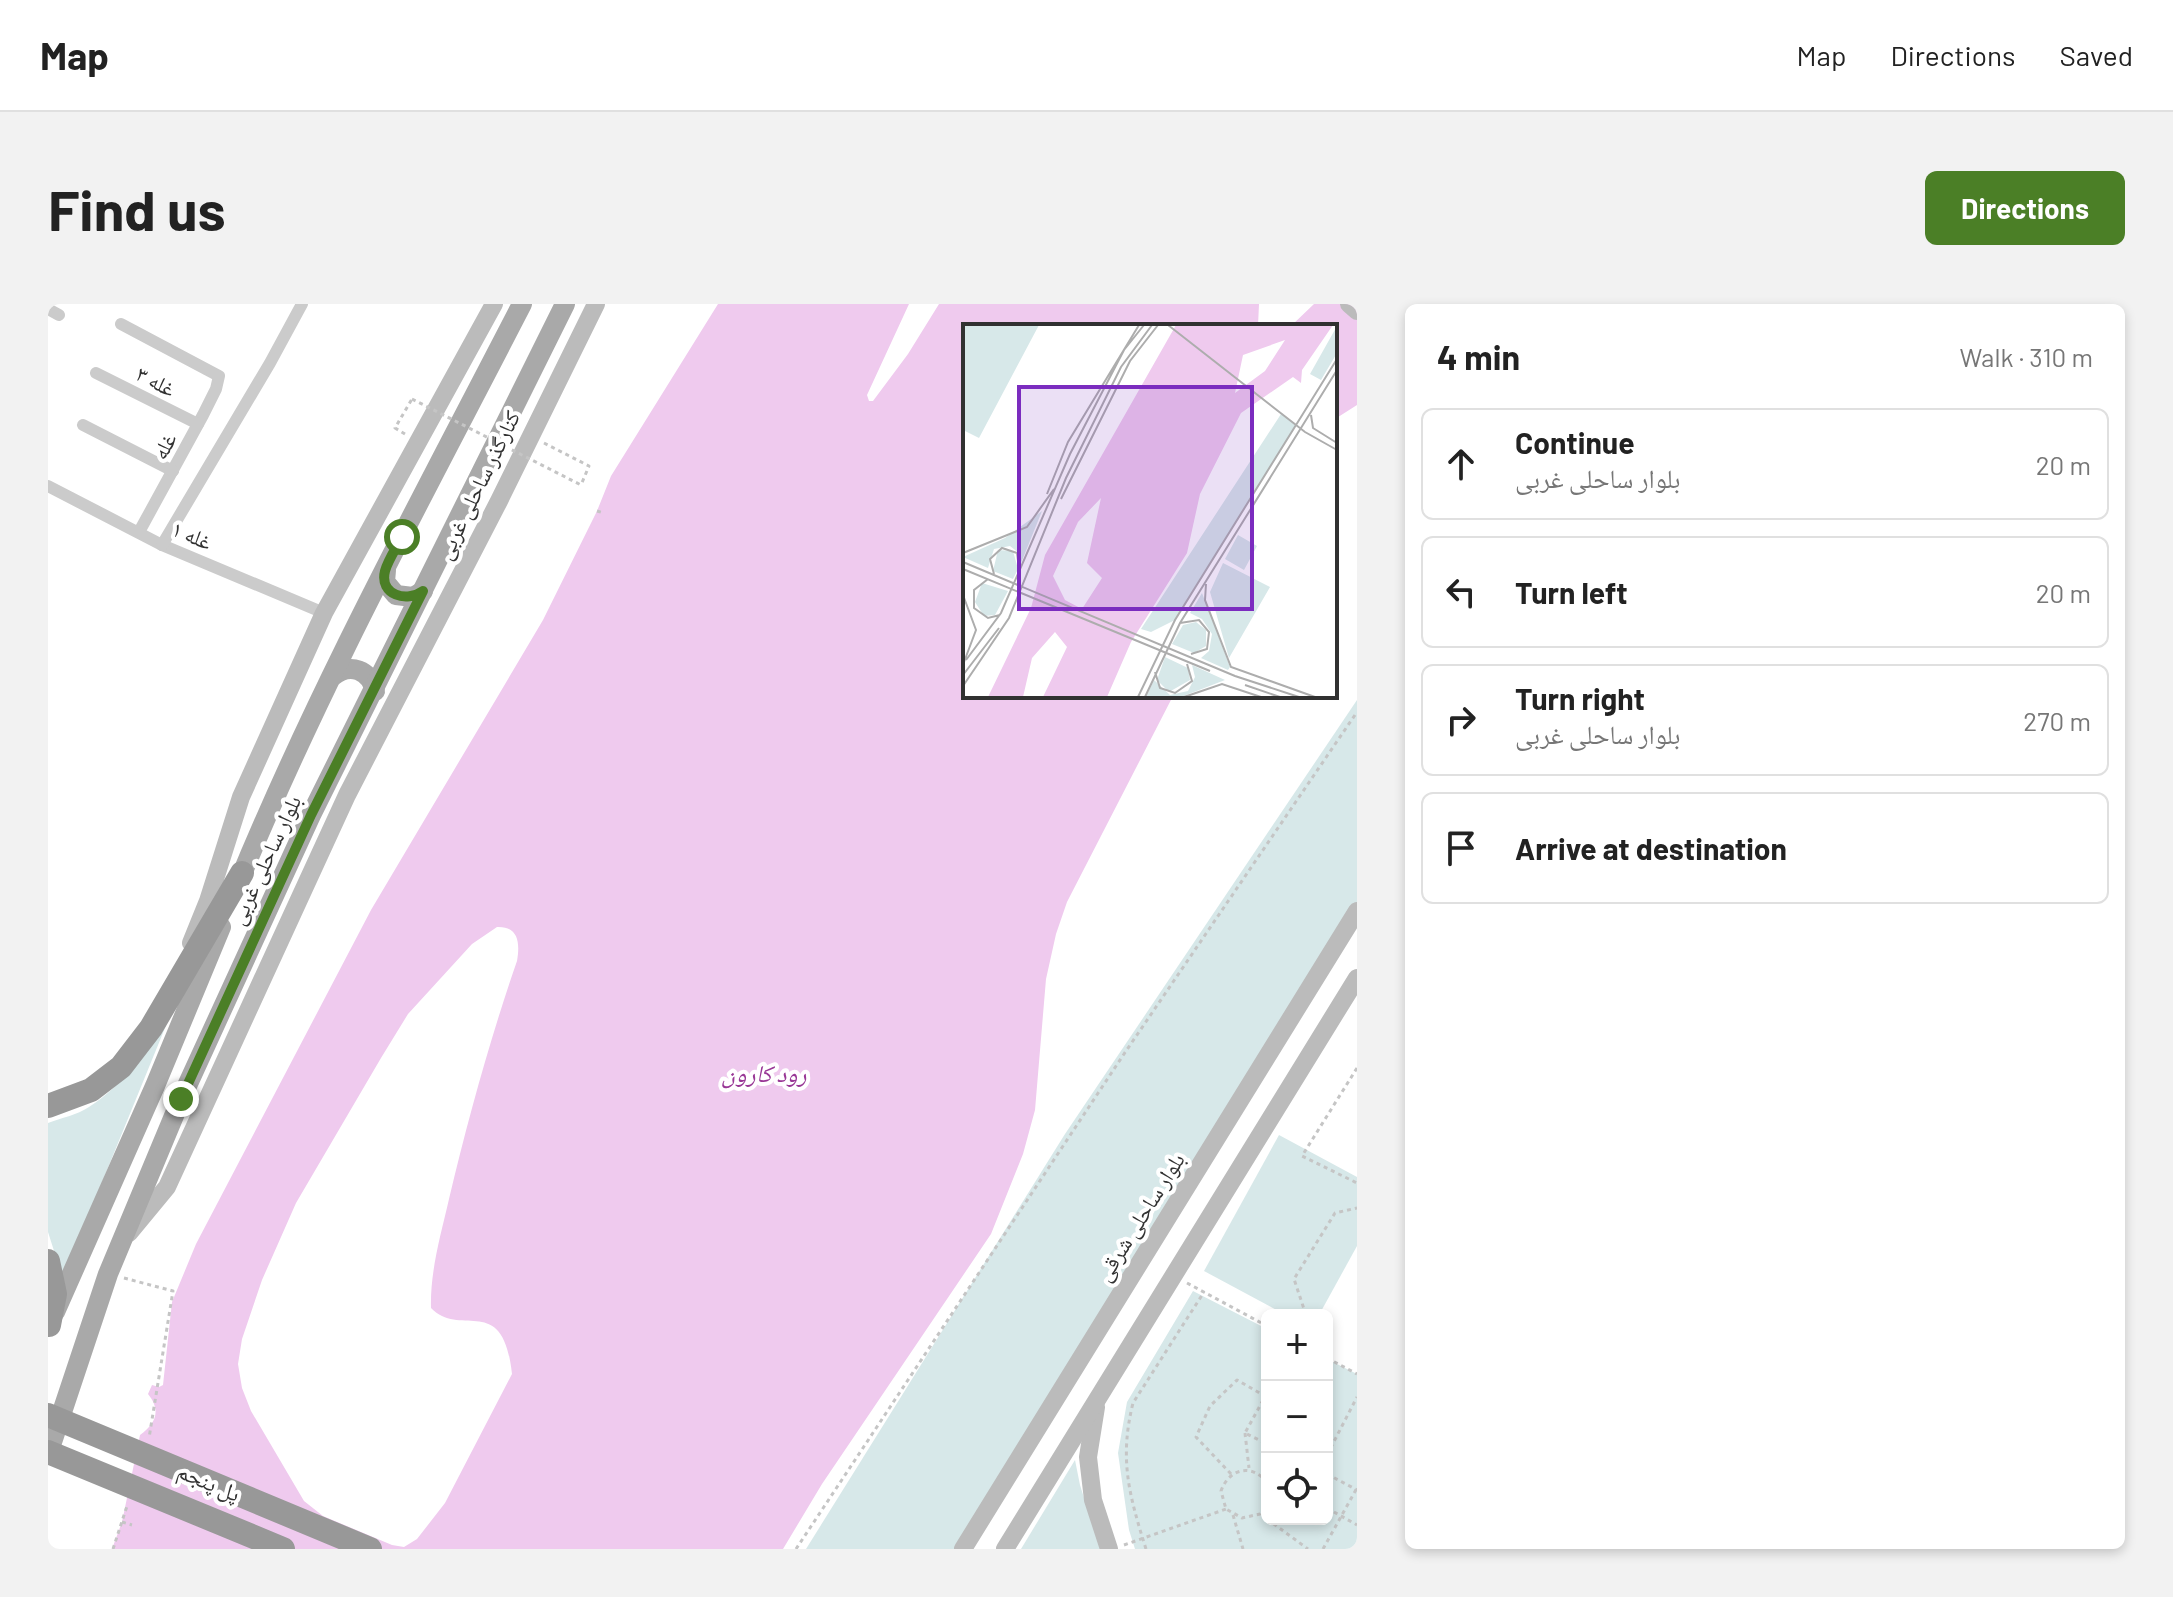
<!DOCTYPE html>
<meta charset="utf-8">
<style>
body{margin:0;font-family:Barlow,"Noto Naskh Arabic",sans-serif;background:#f2f2f2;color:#222}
.controls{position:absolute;right:24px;bottom:24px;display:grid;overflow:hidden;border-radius:12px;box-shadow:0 4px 12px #0003}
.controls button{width:72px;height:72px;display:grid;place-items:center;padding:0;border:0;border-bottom:2px solid #e0e0e0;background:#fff;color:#222;font:40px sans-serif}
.stop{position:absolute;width:24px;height:24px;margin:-18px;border:6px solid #4b7f26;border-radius:50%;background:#fff}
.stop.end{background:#4b7f26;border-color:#fff;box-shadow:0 2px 8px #0008}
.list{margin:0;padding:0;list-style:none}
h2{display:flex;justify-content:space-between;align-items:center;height:104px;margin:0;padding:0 32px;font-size:34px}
h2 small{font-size:26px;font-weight:400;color:#767676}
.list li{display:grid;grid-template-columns:52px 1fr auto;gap:24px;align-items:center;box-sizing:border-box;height:112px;margin:0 16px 16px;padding:0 16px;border:2px solid #e0e0e0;border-radius:12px}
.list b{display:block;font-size:30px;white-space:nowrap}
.list p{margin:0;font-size:26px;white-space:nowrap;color:#767676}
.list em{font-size:26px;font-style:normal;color:#767676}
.icon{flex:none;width:44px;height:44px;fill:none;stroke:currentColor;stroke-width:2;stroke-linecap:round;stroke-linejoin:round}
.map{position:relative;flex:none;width:1309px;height:1245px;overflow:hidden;border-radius:12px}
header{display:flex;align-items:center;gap:48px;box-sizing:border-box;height:112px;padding:0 40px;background:#fff;border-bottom:2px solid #e0e0e0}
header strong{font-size:38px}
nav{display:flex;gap:44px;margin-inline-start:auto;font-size:28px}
.intro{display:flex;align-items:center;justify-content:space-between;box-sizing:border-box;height:192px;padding:0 48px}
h1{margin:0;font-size:56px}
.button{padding:20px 36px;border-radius:12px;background:#4b7f26;color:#fff;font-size:28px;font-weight:700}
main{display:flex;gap:48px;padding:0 48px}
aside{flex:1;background:#fff;border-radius:12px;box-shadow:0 4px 12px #0003}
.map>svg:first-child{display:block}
.green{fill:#d7e8e9}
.water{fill:#efcaee;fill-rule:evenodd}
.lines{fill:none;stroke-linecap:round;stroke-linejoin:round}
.path{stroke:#c5c5c5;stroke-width:3;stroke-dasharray:4 4;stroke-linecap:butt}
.street{stroke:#cbcbcb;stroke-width:12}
.secondary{stroke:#bbb;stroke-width:18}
.primary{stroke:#a9a9a9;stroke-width:20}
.highway{stroke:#989898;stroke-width:24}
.path-bridge{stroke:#c5c5c5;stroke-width:3;stroke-dasharray:4 4;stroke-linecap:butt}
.highway-bridge{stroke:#989898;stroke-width:24}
.route{stroke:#4b7f26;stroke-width:10}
.labels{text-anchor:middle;stroke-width:8;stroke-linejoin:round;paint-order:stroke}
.street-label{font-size:22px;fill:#313131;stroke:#fff}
.water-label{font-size:24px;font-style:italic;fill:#993896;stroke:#fff}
.inset-road{fill:none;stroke:#adadad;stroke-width:2}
.view{fill:#7b2cbf;fill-opacity:0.15;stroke:#7b2cbf;stroke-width:4}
.inset-edge{fill:none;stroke:#313131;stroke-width:4}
</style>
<header>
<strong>Map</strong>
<nav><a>Map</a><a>Directions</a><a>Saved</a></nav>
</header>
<div class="intro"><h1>Find us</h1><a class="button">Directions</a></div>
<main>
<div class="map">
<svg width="1309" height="1245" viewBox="0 0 1309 1245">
<rect width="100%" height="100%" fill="#fff"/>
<g class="green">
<polygon points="1309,396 1309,609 915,1245 758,1245 1017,830"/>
<path d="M128 697 10 986 7 950 0 928V819C13 814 29 811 41 803 83 776 103 738 128 697Z"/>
<polygon points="1231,831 1309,873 1309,942 1271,1011 1238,1011 1156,967"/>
<polygon points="1145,987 1219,1025 1219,1215 1279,1215 1279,1055 1309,1070 1309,1245 1087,1245 1081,1226 1070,1149 1079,1098"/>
<polygon points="1027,1156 1032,1181 1052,1245 973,1245"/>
</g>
<g class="water">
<path d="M670 0H861L819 91 821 97H825L860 50 891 0H1211L1210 22H917V392H1125L1019 598 1008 630 998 675 987 806 975 850 943 930 774 1180 735 1245H64L74 1218 92 1131C107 1120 114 1107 100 1090L104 1081 111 1083 115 1081 124 998 148 940 323 606 495 316 549 207 563 172ZM449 623C471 622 472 640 469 657 442 735 420 815 401 895 393 930 382 967 383 1004 413 1035 455 987 464 1070L397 1199 369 1235 356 1243 344 1241 275 1212 256 1197 203 1107 194 1084 190 1060 194 1035 214 976 248 899 333 754 360 710 424 640Z"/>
<polygon points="1266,0 1309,0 1309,101 1287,115 1287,22 1243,22"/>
</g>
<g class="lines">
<g class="path">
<polyline points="357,130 347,124 364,95"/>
<polyline points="496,139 541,162 533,181"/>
<polyline points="549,207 556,209"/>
<polyline points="1309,764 1254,852 1309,879"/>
<polyline points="76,974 125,987 101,1134"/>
<polyline points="1139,979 1219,1022"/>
<polyline points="1258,1011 1246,975 1287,909 1309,904"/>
<polyline points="1279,1054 1309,1070"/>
<polyline points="1219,1089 1197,1129 1219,1140"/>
<polyline points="1197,1129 1201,1164"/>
<polyline points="1279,1151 1309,1093"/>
<polyline points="1183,1170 1148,1133 1162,1102 1189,1076 1217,1092"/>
<polyline points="1279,1170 1309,1186"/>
<path d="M1219 1179C1205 1159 1181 1164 1173 1187L1178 1205 1194 1214 1212 1210 1219 1202"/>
<polyline points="1279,1204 1309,1221"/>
<polyline points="1185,1211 1195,1245"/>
<polyline points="1219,1215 1260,1245"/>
<polyline points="74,1218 84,1221"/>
<polyline points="1076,1241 1178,1205"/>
<polyline points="65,1245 79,1202"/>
<polyline points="748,1245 1076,750 1309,408"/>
<path d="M1098 1245C1081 1191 1071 1155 1085 1099L1156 988"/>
<polyline points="1275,1245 1309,1184"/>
</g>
<g class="street">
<polyline points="0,5 11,11"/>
<polyline points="73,20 171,72 168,85 155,111 91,228"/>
<polyline points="48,69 150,120"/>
<polyline points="35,121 125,167"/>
<polyline points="0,182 114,241 276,309"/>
<polyline points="114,241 222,59 254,0"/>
</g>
<g class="secondary">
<polyline points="1301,0 1309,7"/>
<polyline points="143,639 160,597 193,493 276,309 446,0"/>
<polyline points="81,929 119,883 299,491 451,197 548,0"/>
<polyline points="1048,1103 1040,1153 1045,1196 1061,1245"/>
<polyline points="915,1245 1309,607"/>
<polyline points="957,1245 1309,674"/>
</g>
<g class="primary">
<polyline points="338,266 337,278 348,291 365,293 375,287"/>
<path d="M285 372C302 358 322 366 327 387"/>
<path d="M189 582C271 382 375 192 474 0"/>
<polyline points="7,1008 107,782 173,623"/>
<polyline points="0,1150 60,970 133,795 263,511 517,0"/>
</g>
<g class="highway">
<polyline points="0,802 43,786 73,763 103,724 194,569"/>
<polyline points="0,957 7,990 1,1021"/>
</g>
<polyline class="path-bridge" points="364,95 533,181"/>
<g class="highway-bridge">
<polyline points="0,1111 322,1245"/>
<polyline points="0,1148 235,1245"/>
</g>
</g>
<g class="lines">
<path class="route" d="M133 795 263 511 375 287C359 299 331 291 337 267 340 256 349 243 354 233"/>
</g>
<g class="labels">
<g class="street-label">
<text transform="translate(108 77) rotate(27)" y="8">غله ۳</text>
<text transform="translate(116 142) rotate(-62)" y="8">غله</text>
<text transform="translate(430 181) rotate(-64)" y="8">کنارگذر ساحلی غربی</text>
<text transform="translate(144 231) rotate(23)" y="8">غله ۱</text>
<text transform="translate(217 556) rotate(-65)" y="8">بلوار ساحلی غربی</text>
<text transform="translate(1092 913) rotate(-58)" y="8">بلوار ساحلی شرقی</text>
<text transform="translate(161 1178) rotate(23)" y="8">پل پنجم</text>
</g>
<g class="water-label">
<text x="716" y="778">رود کارون</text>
</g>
</g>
<g transform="translate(915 20)">
<rect width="374" height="374" fill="#fff"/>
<path d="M0 1H76L16 114 0 106ZM374 2V29L358 56 347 50ZM318 90 333 101 212 296 188 308 178 305ZM79 187 58 239 56 229 47 222 31 225 25 244 0 233 42 214ZM275 211 294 222 281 246 262 235ZM35 226 50 227 55 245 50 255 30 247ZM260 239 307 263 266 334 247 268ZM19 259 45 267 32 291 21 292 12 278ZM239 269 267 343 265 346 238 334 246 327 249 310 239 295 227 289ZM233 298 243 306V322L231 329 209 320 220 301ZM202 333 225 344 227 356 206 368 194 356ZM229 341 262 356 218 373H183L191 356 207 371 225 367 232 353Z" fill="#d7e8e9"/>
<path d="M213 1H370L339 46 338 59 330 53 278 89 237 170 224 229 168 318 144 373H80L104 323 92 308 69 334 60 373H25L68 284 82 231ZM322 16 302 47 272 69 280 31ZM138 174 124 239 139 254 119 285 102 276 90 252 115 198Z" fill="#efcaee" fill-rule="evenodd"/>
<path class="inset-road" d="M205 1 342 108 374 126M348 91 350 104 374 119M84 170 105 118 176 1M98 175 167 37 195 1M0 229 64 203 91 165M0 238 272 352 336 373M0 245 247 347M31 250 27 235 39 224 54 229 56 245M25 255 11 266V284L25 294 37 291M243 260 242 276 268 343 352 373M0 271 13 306 1 338M217 299 236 296 246 308 244 325 228 330M3 336 38 289 107 130 161 26 181 1M192 348 197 364 212 369 229 357 224 340M0 351 36 304M282 361 317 373M0 362 46 294 103 154 158 43 189 1M175 373 212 296 374 35M182 373 217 299 374 46M221 373 259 360 298 373"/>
<path class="view" d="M56 63H289V285H56Z"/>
<rect width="374" height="374" class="inset-edge"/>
</g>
</svg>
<div class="controls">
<button>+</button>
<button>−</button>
<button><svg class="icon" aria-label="locate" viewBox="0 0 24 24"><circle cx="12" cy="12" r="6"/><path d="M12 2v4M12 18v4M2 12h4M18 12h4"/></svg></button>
</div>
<div class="stop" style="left:354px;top:233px"></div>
<div class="stop end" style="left:133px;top:795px"></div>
</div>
<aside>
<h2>4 min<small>Walk · 310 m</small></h2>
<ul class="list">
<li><svg class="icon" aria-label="ahead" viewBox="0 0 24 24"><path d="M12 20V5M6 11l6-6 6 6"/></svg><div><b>Continue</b><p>بلوار ساحلی غربی</p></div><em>20 m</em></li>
<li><svg class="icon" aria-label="left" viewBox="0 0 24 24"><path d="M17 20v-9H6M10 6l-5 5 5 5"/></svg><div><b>Turn left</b></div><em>20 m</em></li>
<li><svg class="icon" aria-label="right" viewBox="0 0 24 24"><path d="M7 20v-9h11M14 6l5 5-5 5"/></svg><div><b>Turn right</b><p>بلوار ساحلی غربی</p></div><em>270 m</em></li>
<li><svg class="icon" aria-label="arrive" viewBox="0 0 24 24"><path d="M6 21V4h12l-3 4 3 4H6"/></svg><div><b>Arrive at destination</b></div></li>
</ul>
</aside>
</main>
